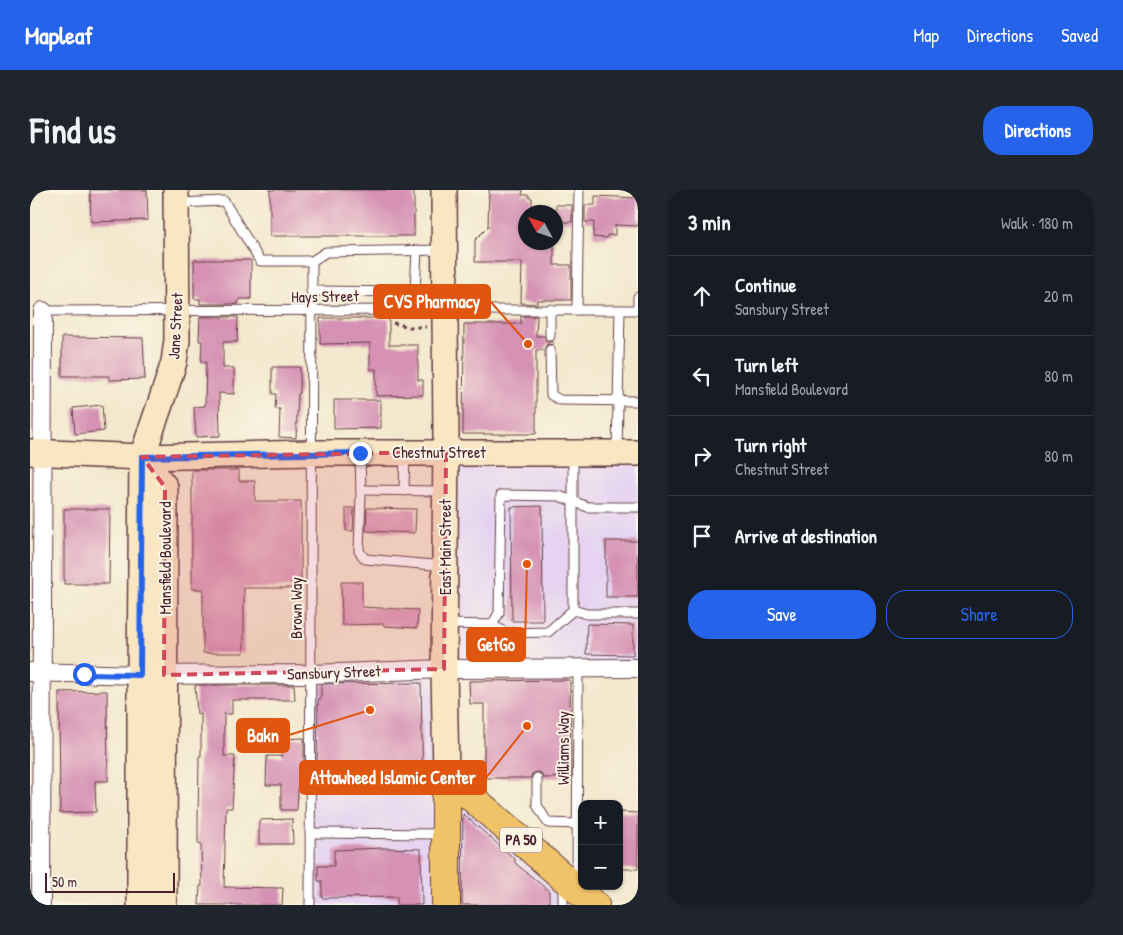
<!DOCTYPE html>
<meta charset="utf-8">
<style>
body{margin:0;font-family:"Patrick Hand",sans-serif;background:#20242c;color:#f1f3f6}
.controls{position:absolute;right:15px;bottom:15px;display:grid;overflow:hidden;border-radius:10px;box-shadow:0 1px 4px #0004}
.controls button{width:45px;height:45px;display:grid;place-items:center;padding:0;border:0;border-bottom:1px solid #363941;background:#171b24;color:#f1f3f6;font:25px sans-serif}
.compass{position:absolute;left:488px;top:15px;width:45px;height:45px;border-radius:50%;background:#171b24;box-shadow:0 1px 4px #0004;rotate:310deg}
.scale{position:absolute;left:15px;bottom:12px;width:130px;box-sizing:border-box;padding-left:5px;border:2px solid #4a1f2b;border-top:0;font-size:14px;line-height:18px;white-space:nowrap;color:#4a1f2b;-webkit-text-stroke:4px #fcf5e5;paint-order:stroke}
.stop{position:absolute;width:15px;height:15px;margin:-11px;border:4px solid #2563eb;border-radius:50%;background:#fff}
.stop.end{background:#2563eb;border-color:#fff;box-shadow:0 1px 5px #0008}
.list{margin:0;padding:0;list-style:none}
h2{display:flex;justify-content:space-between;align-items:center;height:65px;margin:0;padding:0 20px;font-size:21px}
h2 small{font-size:16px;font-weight:400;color:#9ea1a6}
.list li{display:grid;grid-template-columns:32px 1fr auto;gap:15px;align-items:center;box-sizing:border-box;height:80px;padding:0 20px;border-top:1px solid #363941}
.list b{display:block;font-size:19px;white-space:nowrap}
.list p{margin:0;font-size:16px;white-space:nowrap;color:#9ea1a6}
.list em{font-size:16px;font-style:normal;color:#9ea1a6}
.actions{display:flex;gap:10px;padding:15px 20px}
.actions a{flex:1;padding:11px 0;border:1px solid #2563eb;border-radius:20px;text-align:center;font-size:18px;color:#2563eb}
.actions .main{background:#2563eb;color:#fff}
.icon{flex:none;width:28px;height:28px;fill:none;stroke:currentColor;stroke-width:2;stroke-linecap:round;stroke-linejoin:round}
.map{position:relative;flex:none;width:608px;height:715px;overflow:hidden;border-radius:20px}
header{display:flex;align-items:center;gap:30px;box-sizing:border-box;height:70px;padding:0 25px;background:#2563eb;color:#fff}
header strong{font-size:24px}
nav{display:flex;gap:28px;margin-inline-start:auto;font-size:18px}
.intro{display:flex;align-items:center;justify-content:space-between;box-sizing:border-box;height:120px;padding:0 30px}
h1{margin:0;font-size:35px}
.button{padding:12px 22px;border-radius:20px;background:#2563eb;color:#fff;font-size:18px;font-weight:700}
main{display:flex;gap:30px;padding:0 30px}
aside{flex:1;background:#171b24;border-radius:20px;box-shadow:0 1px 4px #0004}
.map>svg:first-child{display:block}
.built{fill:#e5d3f1}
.building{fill:#d592b4}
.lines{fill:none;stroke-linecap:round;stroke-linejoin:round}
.lane-casing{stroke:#633d43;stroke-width:11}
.street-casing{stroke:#633d43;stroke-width:20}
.secondary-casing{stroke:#633d43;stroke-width:28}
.primary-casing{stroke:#633d43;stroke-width:30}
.path{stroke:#633d43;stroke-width:3;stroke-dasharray:4 4;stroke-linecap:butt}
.lane{stroke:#fff;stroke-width:9}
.street{stroke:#fff;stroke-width:18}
.secondary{stroke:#f9e7c3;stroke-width:25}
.primary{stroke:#f1c369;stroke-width:28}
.route{stroke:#2563eb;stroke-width:6}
.marked{fill:#d1495b;fill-opacity:0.2;stroke:#d1495b;stroke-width:4;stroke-dasharray:10 6;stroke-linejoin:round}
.labels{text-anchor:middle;stroke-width:4;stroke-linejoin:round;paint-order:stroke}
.shield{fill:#fcf5e5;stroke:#7f5f63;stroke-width:1}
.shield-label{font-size:15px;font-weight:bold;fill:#4a1f2b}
.street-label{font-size:16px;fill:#4a1f2b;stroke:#fcf5e5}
.leader{fill:none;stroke:#e0560e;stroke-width:2}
.callout-dot{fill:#e0560e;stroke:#fcf5e5;stroke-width:2}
.callout{fill:#e0560e;stroke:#e0560e;stroke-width:2}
.callout-label{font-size:18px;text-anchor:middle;font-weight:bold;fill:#fff}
</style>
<header>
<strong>Mapleaf</strong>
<nav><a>Map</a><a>Directions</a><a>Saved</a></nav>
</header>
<div class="intro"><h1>Find us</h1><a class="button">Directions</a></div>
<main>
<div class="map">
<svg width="608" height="715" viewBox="0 0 608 715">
<rect width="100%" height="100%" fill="#fcf5e5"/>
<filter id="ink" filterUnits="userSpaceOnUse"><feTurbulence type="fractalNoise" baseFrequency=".02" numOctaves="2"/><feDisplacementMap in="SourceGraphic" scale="10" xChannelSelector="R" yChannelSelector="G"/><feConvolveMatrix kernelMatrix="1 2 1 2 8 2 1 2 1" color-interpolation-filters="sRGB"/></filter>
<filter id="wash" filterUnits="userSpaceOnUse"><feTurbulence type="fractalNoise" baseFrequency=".0096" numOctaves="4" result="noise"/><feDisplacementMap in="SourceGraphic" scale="20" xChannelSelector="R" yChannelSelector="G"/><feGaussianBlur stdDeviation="1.12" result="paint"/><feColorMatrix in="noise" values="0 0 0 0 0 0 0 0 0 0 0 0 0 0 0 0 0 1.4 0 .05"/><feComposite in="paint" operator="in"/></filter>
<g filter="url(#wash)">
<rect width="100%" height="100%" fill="#f3e8cd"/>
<polygon class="built" points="426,274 608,275 608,476 403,491 436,618 527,702 527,715 280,715 281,484 426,470"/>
<g id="blocks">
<g class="building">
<polygon points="60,0 117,0 118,30 61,32"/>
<rect x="240" y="0" width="144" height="46"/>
<polygon points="459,0 493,0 492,5 499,5 499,8 502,8 502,22 496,22 496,52 524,52 524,75 541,75 541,110 507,110 507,114 491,113 492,72 445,72 445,50 458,37"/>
<polygon points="565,6 608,8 608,36 585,35 585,45 577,45 577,48 563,47 564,32 555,32 555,15 565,15"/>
<rect x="526" y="15" width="16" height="17"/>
<polygon points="164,70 221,70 221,109 209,109 208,114 170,114 170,109 164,109"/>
<polygon points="491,126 507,126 506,146 514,146 517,152 523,151 523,155 517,154 514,160 506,160 506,244 433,244 434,134 491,134"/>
<polygon points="170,127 208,127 207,152 193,152 193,178 204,178 204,204 189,203 190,246 166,247 164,217 175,216 176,172 171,172 172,151 169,151"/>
<polygon points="290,128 359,128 359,155 388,155 388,190 393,190 393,205 346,206 346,179 340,179 340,153 290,154"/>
<polygon points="32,147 113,148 115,189 79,190 79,186 32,186"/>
<polygon points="242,177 270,177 270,203 268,204 266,248 249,247 250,219 245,219 246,204 242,204"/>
<polygon points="304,210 351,210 351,238 304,239"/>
<polygon points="72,215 74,241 45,244 43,218"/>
<polygon points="162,280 209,280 209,291 225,291 225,311 271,311 271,398 214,398 214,463 173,463 173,399 162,399"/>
<polygon points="512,316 513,431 482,431 481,317"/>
<polygon points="316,318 324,318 323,341 316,341"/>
<polygon points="337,318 386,319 385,343 336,341"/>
<polygon points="34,319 80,319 79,394 34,394"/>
<rect x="576" y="351" width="32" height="56"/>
<polygon points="311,392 332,392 332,417 388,420 387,438 354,436 354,434 312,435"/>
<polygon points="557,434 603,435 603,465 556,464"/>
<polygon points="540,490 541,587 513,588 511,583 507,582 502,584 501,588 454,588 454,514 440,514 439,491"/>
<polygon points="391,493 393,601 331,602 331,580 287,580 288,509 291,509 291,494"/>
<polygon points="165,495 264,495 265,510 202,510 202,524 194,524 194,566 205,566 202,618 196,618 194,697 253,698 252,715 169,715 170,696 172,696 171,653 168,654 168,630 169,566 171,566 171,524 167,524"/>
<polygon points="77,501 78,591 65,591 66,622 30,623 29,502"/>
<polygon points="274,548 274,580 269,580 267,620 251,620 251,595 236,595 237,566 252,566 252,549"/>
<polygon points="589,622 608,623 608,679 589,679"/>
<polygon points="433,624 485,669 485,673 519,701 519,715 432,715"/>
<polygon points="262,629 263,654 229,654 229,630"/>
<polygon points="353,658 391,659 392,715 367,715 367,707 292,708 292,691 288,691 288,676 304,676 304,660"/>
</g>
</g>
</g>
<g filter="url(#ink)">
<use href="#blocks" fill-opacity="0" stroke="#633d43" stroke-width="1"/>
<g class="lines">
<defs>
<g id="lane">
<polyline points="148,13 194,11 230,71 282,71 280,715"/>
<polyline points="282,71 296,62 414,60"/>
<polyline points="281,101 385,102 387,60"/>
<polyline points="520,119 520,146"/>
<polyline points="547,120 549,0"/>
<polyline points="608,120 608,107"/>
<path d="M13 121C211 121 410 119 608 120"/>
<polyline points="520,160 521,205 530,210 608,211"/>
<polyline points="587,262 590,120"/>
<polyline points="330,264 331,305 329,361 335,369 415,376"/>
<polyline points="331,300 413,301"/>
<polyline points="374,301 375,263"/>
<polyline points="543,420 557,424 608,424"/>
<polyline points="416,434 462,435 476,443 518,442 543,420 543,265"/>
<polyline points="462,435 469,423 471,305 529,306 558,317 608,317"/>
<polyline points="507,588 507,615 518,633 548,634"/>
<polyline points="280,643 413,644"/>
<polyline points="547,693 548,478"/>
<polyline points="533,715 533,695"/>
</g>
<g id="street">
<polyline points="0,482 110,485 281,484 414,479 608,478"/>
<polyline points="11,715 13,121"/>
</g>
<g id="secondary">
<polyline points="414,0 416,248 414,479 416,585"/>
<polyline points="0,262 112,267 281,263 608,263"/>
<polyline points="112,267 135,297 135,304 134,715"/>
<polyline points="110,715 110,485 112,267 137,194 144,172 147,150 146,0"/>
</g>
<g id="primary">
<polyline points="416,585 565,715"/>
<polyline points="416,715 416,585"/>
</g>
</defs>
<use href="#lane" class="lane-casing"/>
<use href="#street" class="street-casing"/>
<use href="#secondary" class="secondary-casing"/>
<use href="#primary" class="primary-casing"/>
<polyline class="path" points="363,133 380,137 396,137"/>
<use href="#lane" class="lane"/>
<use href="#street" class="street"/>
<use href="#secondary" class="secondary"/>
<use href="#primary" class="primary"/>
</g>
</g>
<g class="lines" filter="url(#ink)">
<polyline class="route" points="54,484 110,485 112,267 330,263"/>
</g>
<path class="marked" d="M416 262 414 479 134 485 135 297 112 267Z"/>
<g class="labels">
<rect class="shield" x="470" y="637.5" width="42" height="25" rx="4"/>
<g class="shield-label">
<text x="491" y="655">PA 50</text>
</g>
<g class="street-label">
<text transform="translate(295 106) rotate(-1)" y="6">Hays Street</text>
<text transform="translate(145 136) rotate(-87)" y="6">Jane Street</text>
<text x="409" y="268">Chestnut Street</text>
<text transform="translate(415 357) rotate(-90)" y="6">East Main Street</text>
<text transform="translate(135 368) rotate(-90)" y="6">Mansfield Boulevard</text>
<text transform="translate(266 418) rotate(-90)" y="6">Brown Way</text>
<text transform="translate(304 482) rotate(-2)" y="6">Sansbury Street</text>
<text transform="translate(533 558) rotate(-90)" y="6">Williams Way</text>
</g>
</g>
<path class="leader" d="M498 154L460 111M497 374L495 455M340 520L259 545M497 536L456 588"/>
<g class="callout-dot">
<circle cx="498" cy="154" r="5"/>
<circle cx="497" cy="374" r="5"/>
<circle cx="340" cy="520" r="5"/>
<circle cx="497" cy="536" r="5"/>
</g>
<g class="callout">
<rect x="344" y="95" width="116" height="33" rx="5"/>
<rect x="437" y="438" width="58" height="33" rx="5"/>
<rect x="207" y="529" width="52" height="33" rx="5"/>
<rect x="270" y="571" width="186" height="33" rx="5"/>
</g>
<g class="callout-label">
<text x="402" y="118">CVS Pharmacy</text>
<text x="466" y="461">GetGo</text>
<text x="233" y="552">Bakn</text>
<text x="363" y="594">Attawheed Islamic Center</text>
</g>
</svg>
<div class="controls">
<button>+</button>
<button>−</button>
</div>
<svg class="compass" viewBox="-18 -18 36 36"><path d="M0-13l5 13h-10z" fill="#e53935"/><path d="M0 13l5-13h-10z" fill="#9ea1a6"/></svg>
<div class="scale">50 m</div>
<div class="stop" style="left:54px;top:484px"></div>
<div class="stop end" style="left:330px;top:263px"></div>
</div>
<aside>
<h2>3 min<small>Walk · 180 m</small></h2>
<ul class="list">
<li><svg class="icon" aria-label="ahead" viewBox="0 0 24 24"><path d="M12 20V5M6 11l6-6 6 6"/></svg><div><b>Continue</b><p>Sansbury Street</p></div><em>20 m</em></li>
<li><svg class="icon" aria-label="left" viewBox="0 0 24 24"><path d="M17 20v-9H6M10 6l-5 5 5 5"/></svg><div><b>Turn left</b><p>Mansfield Boulevard</p></div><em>80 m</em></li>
<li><svg class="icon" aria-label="right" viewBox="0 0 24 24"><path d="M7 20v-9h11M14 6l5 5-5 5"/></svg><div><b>Turn right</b><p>Chestnut Street</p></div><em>80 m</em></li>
<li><svg class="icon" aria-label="arrive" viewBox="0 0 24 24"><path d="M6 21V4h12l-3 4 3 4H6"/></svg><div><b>Arrive at destination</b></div></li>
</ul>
<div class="actions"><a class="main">Save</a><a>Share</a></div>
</aside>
</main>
